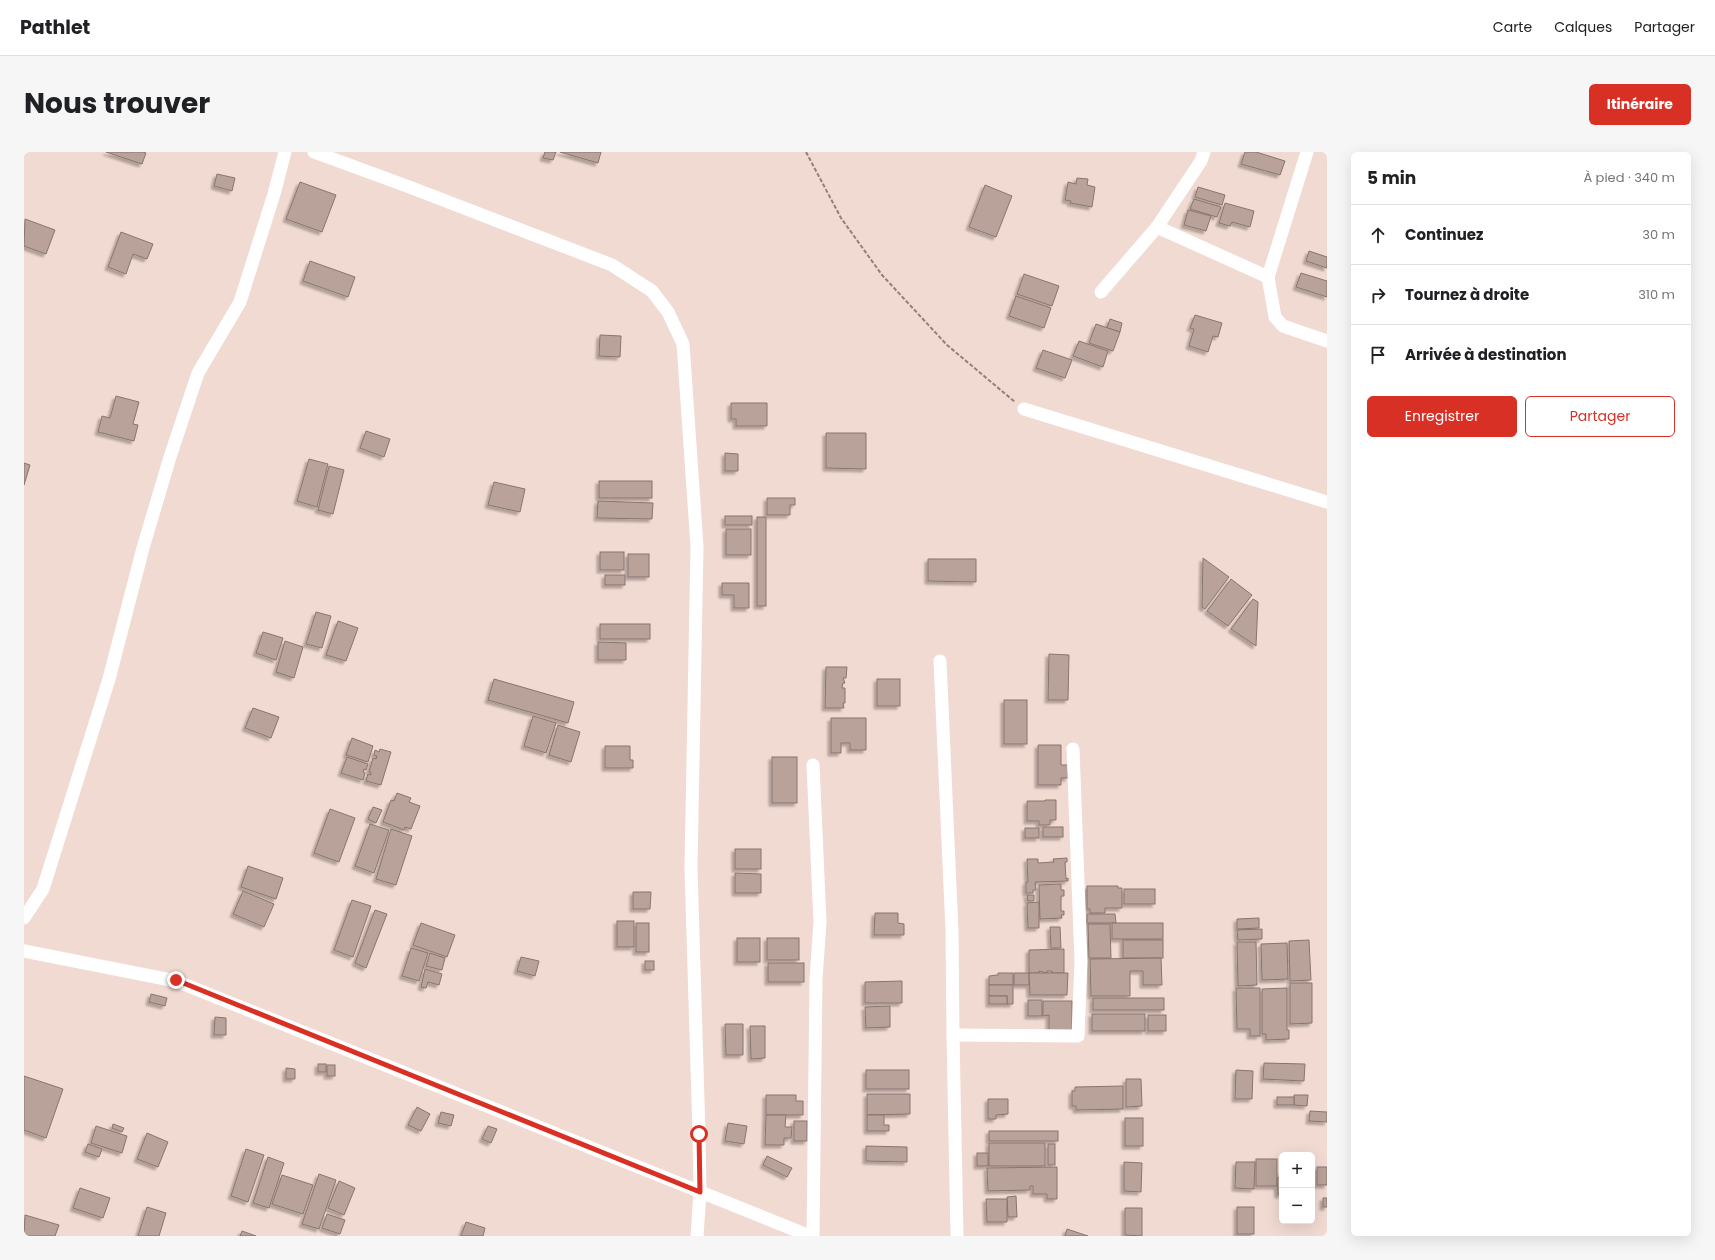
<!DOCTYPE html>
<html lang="fr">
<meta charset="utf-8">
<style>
body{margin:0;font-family:Poppins,sans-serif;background:#f6f6f6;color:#202124}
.controls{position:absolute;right:12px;bottom:12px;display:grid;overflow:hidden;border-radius:6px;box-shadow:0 4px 16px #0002}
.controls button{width:36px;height:36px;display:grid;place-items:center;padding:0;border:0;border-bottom:1px solid #e0e0e0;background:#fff;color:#202124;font:20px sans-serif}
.stop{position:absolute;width:12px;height:12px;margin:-9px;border:3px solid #d93025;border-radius:50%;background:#fff}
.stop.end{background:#d93025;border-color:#fff;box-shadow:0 1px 4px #0008}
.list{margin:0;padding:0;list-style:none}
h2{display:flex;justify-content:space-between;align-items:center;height:52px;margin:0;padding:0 16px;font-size:17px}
h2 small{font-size:13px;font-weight:400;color:#757577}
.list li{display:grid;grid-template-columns:26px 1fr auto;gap:12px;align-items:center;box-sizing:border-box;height:60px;padding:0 16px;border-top:1px solid #e0e0e0}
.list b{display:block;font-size:15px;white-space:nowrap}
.list em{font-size:13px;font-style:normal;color:#757577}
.actions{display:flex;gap:8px;padding:12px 16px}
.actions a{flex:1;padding:9px 0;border:1px solid #d93025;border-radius:6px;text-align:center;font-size:14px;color:#d93025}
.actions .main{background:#d93025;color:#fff}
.icon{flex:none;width:22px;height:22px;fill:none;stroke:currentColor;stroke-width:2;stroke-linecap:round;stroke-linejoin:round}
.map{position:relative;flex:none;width:1303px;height:1084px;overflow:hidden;border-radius:6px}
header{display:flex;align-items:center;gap:24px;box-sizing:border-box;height:56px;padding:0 20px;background:#fff;border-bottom:1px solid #e0e0e0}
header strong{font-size:19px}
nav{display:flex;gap:22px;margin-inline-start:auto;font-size:14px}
.intro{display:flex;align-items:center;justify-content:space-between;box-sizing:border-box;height:96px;padding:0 24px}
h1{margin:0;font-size:28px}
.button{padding:10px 18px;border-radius:6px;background:#d93025;color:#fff;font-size:14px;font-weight:700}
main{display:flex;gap:24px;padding:0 24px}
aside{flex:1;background:#fff;border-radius:6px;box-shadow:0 4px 16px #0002}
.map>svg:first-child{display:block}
.building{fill:#b8a29a;stroke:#8a756e;filter:url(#shadow)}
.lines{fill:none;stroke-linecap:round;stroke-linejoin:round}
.path{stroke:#90817a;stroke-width:2;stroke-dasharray:4 2;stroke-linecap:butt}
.street{stroke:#fff;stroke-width:13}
.route{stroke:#d93025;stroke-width:5}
</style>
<header>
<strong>Pathlet</strong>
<nav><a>Carte</a><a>Calques</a><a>Partager</a></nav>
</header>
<div class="intro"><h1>Nous trouver</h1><a class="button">Itinéraire</a></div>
<main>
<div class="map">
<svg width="1303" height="1084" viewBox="0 0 1303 1084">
<defs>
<filter id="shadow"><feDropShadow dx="-3" dy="3" stdDeviation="1" flood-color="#0004"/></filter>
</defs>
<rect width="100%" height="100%" fill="#f1dad1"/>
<g class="building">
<polygon points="82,0 119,0 122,1 118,12"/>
<polygon points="521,0 532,0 529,8 519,6"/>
<polygon points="536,0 577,0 574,11"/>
<polygon points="1221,0 1232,0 1261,9 1256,23 1217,12"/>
<polygon points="193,22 211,26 208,39 190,34"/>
<polygon points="1053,26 1064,27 1063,33 1071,35 1068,55 1046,51 1047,49 1041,48 1044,30 1052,32"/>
<polygon points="276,30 312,43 298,80 262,67"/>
<polygon points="961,33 988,44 972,85 945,75"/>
<polygon points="1174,35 1201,43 1198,53 1171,45"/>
<polygon points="1170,47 1197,55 1193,65 1166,57"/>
<polygon points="1201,51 1230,59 1226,75 1208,70 1206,74 1195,71"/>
<polygon points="1164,58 1187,64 1182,79 1160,73"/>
<polygon points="1,67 31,78 22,102 0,94"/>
<polygon points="97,80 129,92 123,107 109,102 102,122 84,115"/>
<polygon points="1285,99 1303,105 1303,116 1282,109"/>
<polygon points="286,109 331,125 324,145 279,129"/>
<polygon points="1277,121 1303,129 1303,145 1272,135"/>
<polygon points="1000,122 1035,134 1028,154 993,142"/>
<polygon points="992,144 1027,156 1020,176 985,164"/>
<polygon points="1171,163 1198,171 1194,185 1189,184 1184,200 1165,194 1170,177 1166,176"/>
<polygon points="1086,167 1098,171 1096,180 1083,176"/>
<polygon points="1072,172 1096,180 1089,199 1065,191"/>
<polygon points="576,183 597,184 596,205 575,204"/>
<polygon points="1055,189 1084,199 1079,215 1049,204"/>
<polygon points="1019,198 1048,208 1041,226 1012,216"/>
<polygon points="92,244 115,250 109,272 114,273 110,289 74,280 78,264 86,266"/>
<polygon points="707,251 743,251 743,274 712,274 712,267 707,267"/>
<polygon points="342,279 366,287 360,305 336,296"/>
<polygon points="802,281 842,281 842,317 802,316"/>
<polygon points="701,301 714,302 714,319 701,319"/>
<polygon points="285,307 304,312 293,355 273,349"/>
<polygon points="0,311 6,313 0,333"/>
<polygon points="305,314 320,318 309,362 294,358"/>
<rect x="575" y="329" width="53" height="17"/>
<polygon points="470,330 501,337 496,360 464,353"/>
<polygon points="743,346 771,346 771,353 766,353 766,363 743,363"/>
<polygon points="574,349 629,351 628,367 573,366"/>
<rect x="701" y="364" width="27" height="9"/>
<rect x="733" y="365" width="9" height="89"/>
<rect x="702" y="377" width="25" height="26"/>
<rect x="576" y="400" width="24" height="18"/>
<rect x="604" y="402" width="21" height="23"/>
<polygon points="1179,406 1205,425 1181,457 1178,455"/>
<polygon points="904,407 952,407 952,430 904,429"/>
<rect x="581" y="423" width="20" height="10"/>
<polygon points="1207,427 1228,443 1204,474 1183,459"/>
<polygon points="698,431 725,431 725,456 710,456 710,443 698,443"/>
<polygon points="1229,447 1234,450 1232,494 1207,477"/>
<polygon points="292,460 307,464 298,496 282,492"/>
<polygon points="314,469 334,476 322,509 302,503"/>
<rect x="576" y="472" width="50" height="15"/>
<polygon points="239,480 259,486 252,508 232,501"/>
<polygon points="261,489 279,495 270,526 252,520"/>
<polygon points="574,490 602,491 602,508 574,508"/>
<polygon points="1025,502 1045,503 1044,548 1024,548"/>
<polygon points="802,515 823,515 822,526 819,526 821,531 819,531 818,536 821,536 821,551 819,551 820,556 801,556"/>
<polygon points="470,527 550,550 544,571 464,548"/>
<rect x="853" y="527" width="23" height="27"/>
<rect x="980" y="548" width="23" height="44"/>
<polygon points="229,556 255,565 247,586 221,576"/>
<polygon points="509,564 532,571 522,601 500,594"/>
<polygon points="807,566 842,566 842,598 826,598 826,591 817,591 817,601 807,601"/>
<polygon points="534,573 556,580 547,610 525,603"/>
<polygon points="328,586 349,594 344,610 322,603"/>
<polygon points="1014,593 1037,593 1037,613 1044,613 1044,626 1037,626 1037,633 1014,633"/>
<polygon points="581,594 606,594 606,608 609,608 609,616 581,616"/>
<polygon points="356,597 367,600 357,633 342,629 344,622 347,623 347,620 345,620 349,606 352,607 353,604 350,603 351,598 355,600"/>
<polygon points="323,605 344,612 342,618 340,617 339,620 341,621 339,628 317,621"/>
<rect x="748" y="605" width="25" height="46"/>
<polygon points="373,641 387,646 385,650 396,654 387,677 381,675 380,678 359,670 367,648 370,649"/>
<polygon points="1021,648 1032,648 1032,668 1026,668 1026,673 1015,673 1015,669 1003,669 1003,649 1021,649"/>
<polygon points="349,655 358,658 352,671 344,667"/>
<polygon points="306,657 331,666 315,710 290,701"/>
<polygon points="346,672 365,678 350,721 331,714"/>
<rect x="1019" y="675" width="20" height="10"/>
<rect x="1001" y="676" width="14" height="10"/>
<polygon points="367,677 388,684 372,733 352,727"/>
<rect x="711" y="697" width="26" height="20"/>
<polygon points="1043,706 1043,710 1041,710 1042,727 1044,726 1044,729 1011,730 1012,738 1009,738 1009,741 1002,741 1002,730 1004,730 1003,707 1014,707 1014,711 1030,710 1029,707"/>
<polygon points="224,714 259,726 252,747 217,735"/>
<polygon points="711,721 737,722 737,741 711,741"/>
<polygon points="1037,732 1037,738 1040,738 1040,744 1037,744 1037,759 1040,759 1040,763 1037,763 1038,766 1016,767 1015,733"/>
<polygon points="1063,734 1094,734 1094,736 1098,736 1098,756 1081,756 1081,761 1066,761 1066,757 1063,757"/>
<rect x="1100" y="737" width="31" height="15"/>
<polygon points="219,739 250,752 240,775 209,762"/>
<polygon points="609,740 627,740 626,757 609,757"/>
<polygon points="1003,743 1010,743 1010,749 1004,749"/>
<polygon points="328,748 347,754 329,805 310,798"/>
<polygon points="1015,750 1015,776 1004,776 1003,751"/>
<polygon points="351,758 363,762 342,816 331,811"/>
<polygon points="851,761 874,761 874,771 880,772 880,783 850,783"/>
<polygon points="1063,762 1091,762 1092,771 1063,771"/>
<polygon points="1235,766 1235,776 1213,777 1213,767"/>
<rect x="593" y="769" width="17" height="26"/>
<polygon points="397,771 431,783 423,805 389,793"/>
<rect x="612" y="771" width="13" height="29"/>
<rect x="1088" y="771" width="51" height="16"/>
<polygon points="1064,772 1086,772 1087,806 1065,806"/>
<polygon points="1026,775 1036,775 1037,796 1027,796"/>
<polygon points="1238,777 1238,787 1214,788 1213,778"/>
<rect x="713" y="786" width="23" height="24"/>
<rect x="743" y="786" width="32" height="22"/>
<rect x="1099" y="788" width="40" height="18"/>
<polygon points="1285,788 1287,828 1266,829 1265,789"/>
<polygon points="1213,790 1232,790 1233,833 1214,834"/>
<polygon points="1263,791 1264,827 1238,828 1237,792"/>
<polygon points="387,796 404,801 395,829 378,824"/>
<polygon points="1040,797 1040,821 1028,821 1028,819 1023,819 1023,821 1015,819 1015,821 1005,821 1005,798"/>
<polygon points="406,801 421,806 418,818 402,814"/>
<polygon points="497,805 515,809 511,824 493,819"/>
<polygon points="1137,806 1138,833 1119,833 1119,819 1106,819 1106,844 1067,844 1066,807"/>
<rect x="621" y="809" width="9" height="9"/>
<rect x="744" y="811" width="36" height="19"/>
<polygon points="401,817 418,822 415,833 404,830 402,836 397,835"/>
<polygon points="974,821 989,821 989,833 965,833 965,824 974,823"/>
<rect x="990" y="821" width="15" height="12"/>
<polygon points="1005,821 1044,821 1043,843 1006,843"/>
<polygon points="878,829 878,851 841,851 841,830"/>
<polygon points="1266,831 1288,831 1288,871 1266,872"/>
<polygon points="965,833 989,833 989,852 983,852 983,844 965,844"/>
<polygon points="1212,836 1236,836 1236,884 1226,884 1226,877 1213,877"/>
<polygon points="1263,836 1263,878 1265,878 1265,887 1242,888 1242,882 1238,882 1238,837"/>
<polygon points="127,842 143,846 141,854 125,850"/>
<rect x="965" y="844" width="18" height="8"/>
<rect x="1069" y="846" width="71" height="12"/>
<rect x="1004" y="848" width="14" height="16"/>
<polygon points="1019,849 1048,849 1048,880 1025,880 1025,863 1019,864"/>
<polygon points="866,854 866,875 842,876 841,855"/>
<rect x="1068" y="862" width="53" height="17"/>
<rect x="1124" y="863" width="18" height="16"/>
<polygon points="191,865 202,866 202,883 190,883"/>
<polygon points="701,872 719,872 719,903 702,903"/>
<polygon points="726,874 741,874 741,906 727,907"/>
<polygon points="1240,911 1281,912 1280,929 1239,927"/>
<rect x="294" y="912" width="8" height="8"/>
<rect x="303" y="913" width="8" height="11"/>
<polygon points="262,916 271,917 271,927 262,927"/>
<rect x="842" y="918" width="43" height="19"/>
<polygon points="1212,918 1229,919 1228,947 1211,947"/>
<polygon points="0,924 39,937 22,986 0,978"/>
<polygon points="1102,927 1117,927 1118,954 1102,955"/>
<polygon points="1099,934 1099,957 1052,958 1052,954 1048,954 1048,939 1051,939 1051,935"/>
<polygon points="843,942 886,942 886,962 843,963"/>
<polygon points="742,943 772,943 772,949 779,949 779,963 742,963"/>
<polygon points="1270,943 1284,943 1283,954 1270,953"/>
<rect x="1253" y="945" width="17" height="8"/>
<polygon points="964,947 984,947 984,962 972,963 972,967 964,967"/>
<polygon points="393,955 406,962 397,979 384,973"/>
<polygon points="1286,959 1303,960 1303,970 1285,969"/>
<polygon points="417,960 430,963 427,974 414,971"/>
<polygon points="742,963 762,963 761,975 768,975 767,986 760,986 760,993 741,993"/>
<polygon points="843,963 860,963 860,973 865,973 865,979 843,979"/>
<rect x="1101" y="966" width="18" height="28"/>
<rect x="770" y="969" width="13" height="20"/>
<polygon points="704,971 723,974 720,992 701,989"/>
<polygon points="89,972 100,976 98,980 88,976"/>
<polygon points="72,974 103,984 98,1001 67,991"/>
<polygon points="464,974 473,977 467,991 458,987"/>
<rect x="965" y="979" width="69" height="10"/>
<polygon points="123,981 144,990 134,1015 113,1007"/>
<rect x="965" y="991" width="56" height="23"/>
<polygon points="64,992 78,997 75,1005 61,1000"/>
<rect x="1024" y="992" width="7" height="21"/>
<polygon points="842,994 883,995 883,1010 842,1009"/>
<polygon points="222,997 240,1003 224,1050 207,1044"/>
<rect x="953" y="1001" width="11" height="13"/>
<polygon points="743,1004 768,1016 763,1025 739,1013"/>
<polygon points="244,1005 260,1011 245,1056 229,1051"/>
<rect x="1232" y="1007" width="21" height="27"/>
<polygon points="1100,1010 1118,1011 1117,1040 1100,1039"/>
<polygon points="1212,1010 1231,1010 1230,1037 1211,1036"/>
<polygon points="1033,1015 1033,1047 1023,1047 1023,1042 1009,1042 1009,1034 1006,1034 1006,1038 964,1039 963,1016"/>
<rect x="1293" y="1015" width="10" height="18"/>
<polygon points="1257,1019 1258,1043 1254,1043 1253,1026 1257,1025"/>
<polygon points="295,1022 312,1028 295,1077 278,1072"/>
<polygon points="258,1023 289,1033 279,1062 248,1052"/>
<polygon points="315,1029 331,1036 320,1063 304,1056"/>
<polygon points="56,1036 86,1046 79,1066 49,1056"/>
<polygon points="992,1044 993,1065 984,1065 983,1045"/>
<rect x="1299" y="1046" width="4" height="9"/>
<polygon points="962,1047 983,1047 983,1070 963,1070"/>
<polygon points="123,1055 142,1061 135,1084 114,1084"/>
<rect x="1213" y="1055" width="17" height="27"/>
<polygon points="1101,1056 1118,1056 1118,1084 1101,1083"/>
<polygon points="303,1062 321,1068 316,1082 298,1076"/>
<polygon points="1,1063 35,1073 31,1084 0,1084"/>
<polygon points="442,1070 461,1076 459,1084 437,1084"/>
<polygon points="1043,1077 1064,1084 1041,1084"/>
<polygon points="218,1079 232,1084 216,1084"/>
</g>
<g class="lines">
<polyline class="path" points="782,0 817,66 858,123 923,193 991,250"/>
<g class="street">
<polyline points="290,0 388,36 588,113 628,139 644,160 659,192 673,394 667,716 675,982 676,1040 673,1084"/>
<polyline points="1283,0 1244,125 1251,165 1259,174 1303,189"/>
<polyline points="1133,75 1244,125"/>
<polyline points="1077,140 1133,75 1177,9 1180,0"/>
<polyline points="1000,257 1303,350"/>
<polyline points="916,509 928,779 929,883 933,1084"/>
<polyline points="0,766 19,737 85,527 119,396 146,305 174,221 216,150 250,42 261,0"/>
<polyline points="0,799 152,829 786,1084"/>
<polyline points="929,883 1054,884 1057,809 1049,597"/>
<polyline points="789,1084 792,827 796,770 789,613"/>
</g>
</g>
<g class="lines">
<polyline class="route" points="152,828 676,1040 675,982"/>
</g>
</svg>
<div class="controls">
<button>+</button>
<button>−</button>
</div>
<div class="stop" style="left:675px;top:982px"></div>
<div class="stop end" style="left:152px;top:828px"></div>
</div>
<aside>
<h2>5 min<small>À pied · 340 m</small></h2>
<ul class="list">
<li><svg class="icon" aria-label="ahead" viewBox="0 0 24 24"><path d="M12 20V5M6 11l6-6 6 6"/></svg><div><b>Continuez</b></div><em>30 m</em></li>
<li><svg class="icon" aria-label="right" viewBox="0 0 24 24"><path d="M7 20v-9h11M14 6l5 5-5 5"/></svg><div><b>Tournez à droite</b></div><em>310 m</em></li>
<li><svg class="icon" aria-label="arrive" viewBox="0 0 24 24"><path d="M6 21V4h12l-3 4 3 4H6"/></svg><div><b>Arrivée à destination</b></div></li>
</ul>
<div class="actions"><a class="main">Enregistrer</a><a>Partager</a></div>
</aside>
</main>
